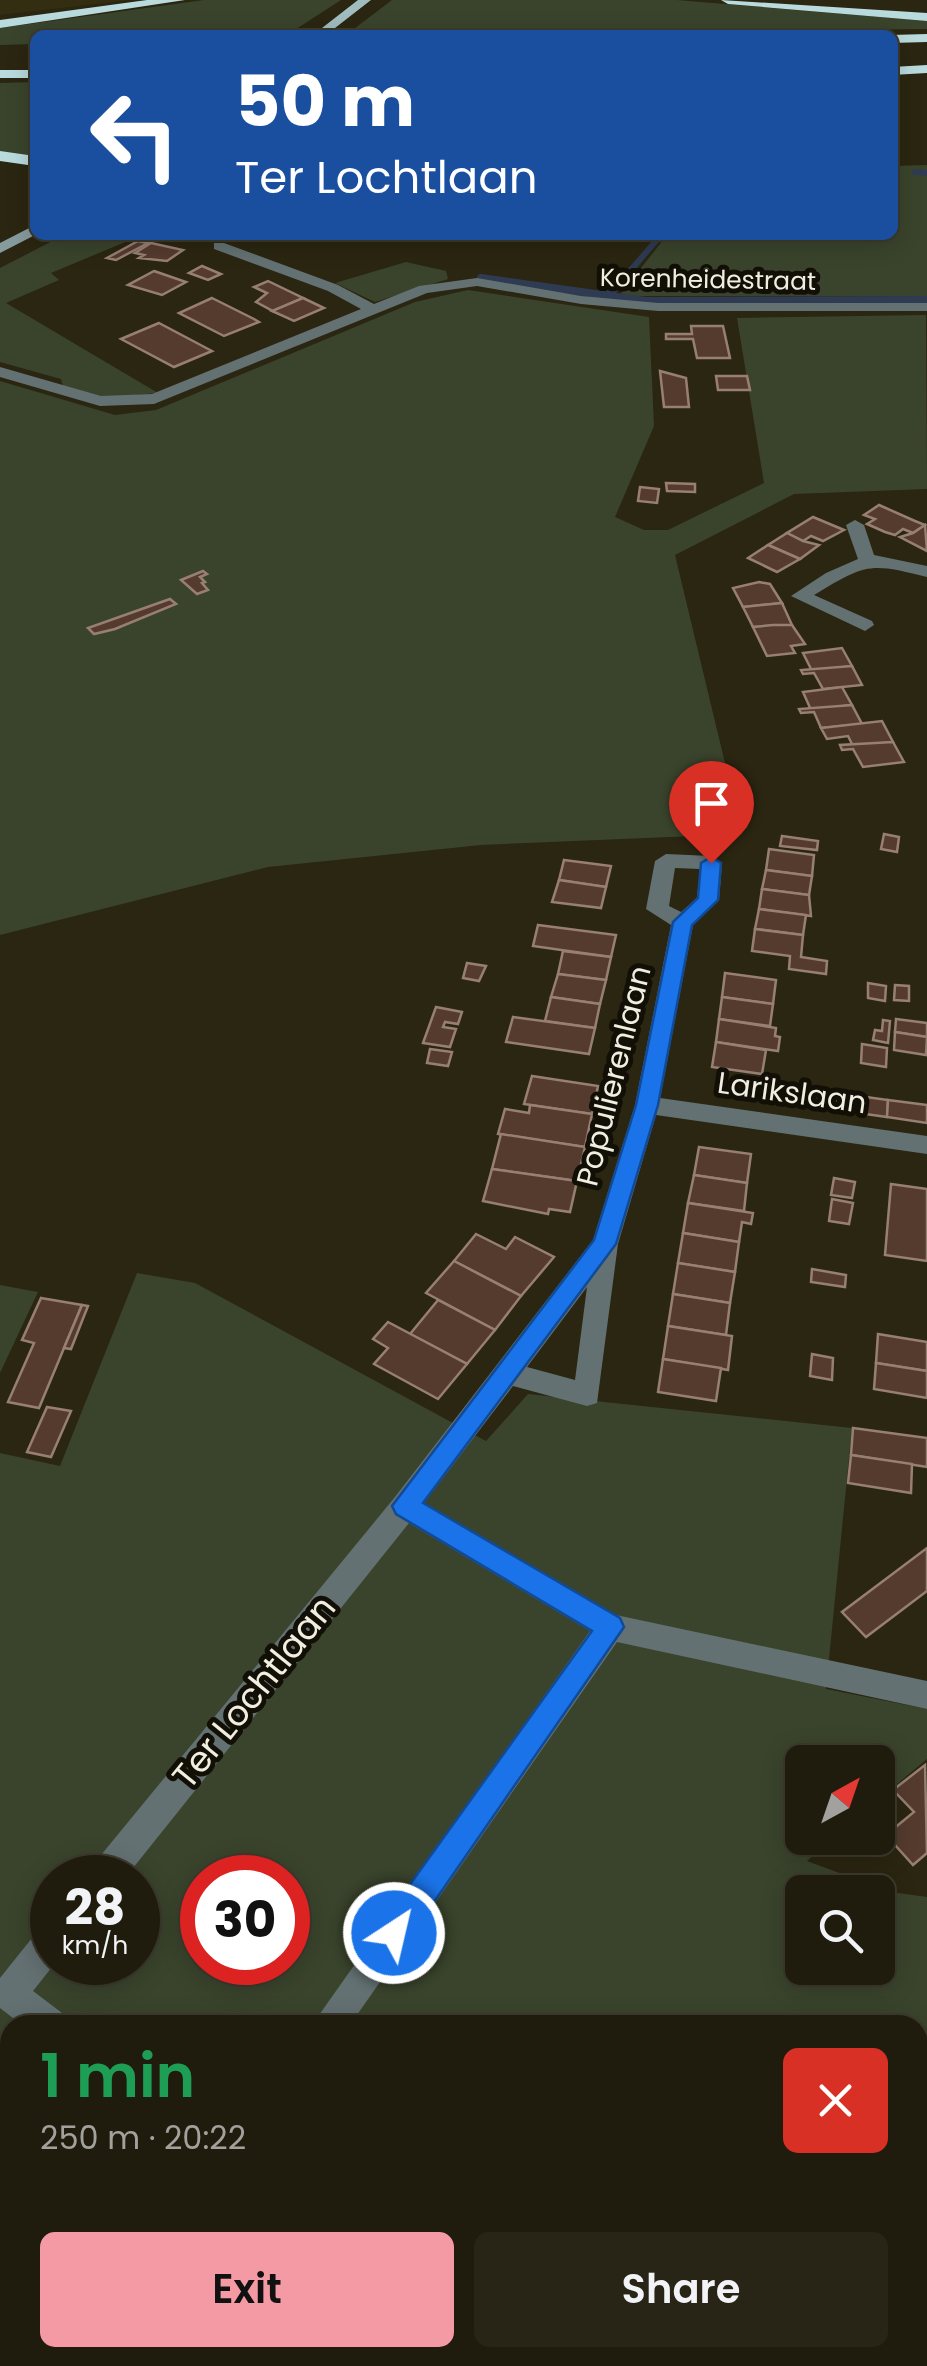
<!DOCTYPE html>
<html lang="en">
<head>
<meta charset="utf-8">
<style>
  :root { --surface:#201c0d; --page:#282516; --text:#f1f3f6; --muted:#a2a19d; --line:#3d3a2e; --accent:#f49aa5 }
  body { margin:0; font-family:Poppins,sans-serif; background:var(--page); color:var(--text); height:100vh; display:flex; flex-direction:column; font-size:38px; white-space:nowrap }
  * { box-sizing:border-box; margin:0 }
  p { font-size:32px; color:var(--muted) }
  .icon { flex:none; width:55px; height:55px; fill:none; stroke:currentColor; stroke-width:2; stroke-linecap:round; stroke-linejoin:round }
  .map { position:relative; flex:1; overflow:hidden }
  .details { position:absolute; left:0px; top:2015px; width:928px; height:352px; display:flex; flex-direction:column; background:var(--surface); border-radius:30px 30px 0 0; box-shadow:0 5px 25px #0003,0 0 0 2px var(--line) }
  .details>* { flex:none }
  .hud { position:absolute; left:30px; top:30px; width:868px; height:210px; border-radius:15px; box-shadow:0 5px 25px #0003,0 0 0 2px var(--line); background:#1a4fa0; color:#fff; overflow:hidden }
  .needle { width:65px; rotate:40deg }
  .tools { position:absolute; left:785px; top:1745px; display:grid; gap:20px }
  .tools a { display:grid; place-items:center; width:110px; height:110px; border-radius:15px; background:var(--surface); box-shadow:0 5px 25px #0003,0 0 0 2px var(--line); font-size:50px }
  .speed { position:absolute; left:30px; top:1855px; display:flex; gap:20px; font-size:50px; font-weight:700; text-align:center }
  .speed>* { display:grid; place-content:center; width:130px; height:130px; border-radius:50%; background:var(--surface); box-shadow:0 5px 25px #0003,0 0 0 2px var(--line); line-height:1 }
  .speed small { font-size:25px; font-weight:400 }
  .speed .limit { border:15px solid #d22; background:#fff; color:#111 }
  .pin { position:absolute; display:grid; place-items:center; width:85px; height:85px; color:#fff; margin:-102px -42px; border-radius:50% 50% 50% 0; rotate:-45deg; box-shadow:0 0 10px #0007 }
  .pin .icon { rotate:45deg }
  .me { position:absolute; width:110px; margin:-55px; rotate:35deg; stroke-linejoin:round; filter:drop-shadow(0 0 8px #0008) }
  .turn { display:flex; align-items:center; gap:35px; height:210px; padding:0 40px; font-size:45px }
  .turn .icon { width:130px; height:130px; stroke-width:2.5 }
  .turn b { display:block; font-size:70px; line-height:85px }
  .round { display:grid; place-items:center; flex:none; width:105px; height:105px; border-radius:15px; background:var(--page) }
  .overview { display:flex; align-items:center; justify-content:space-between; height:170px; padding:0 40px }
  h1 { font-size:60px; font-weight:600; line-height:75px; color:#1e9e55 }
  .action { display:flex; gap:20px; margin-top:auto; padding:20px 40px }
  .action a { flex:1; height:115px; border-radius:15px; background:var(--accent); color:#111; font-size:40px; font-weight:600; line-height:115px; text-align:center }
  .action a+a { background:var(--page); color:var(--text) }
  .map>svg:first-child { display:block }
</style>
</head>
<body>
<div class="map">
<svg width="927" height="2366" viewBox="0 0 927 2366">
  <rect width="100%" height="100%" fill="#2a2611"/>
  <polygon fill="#332e11" points="0,0 130,0 0,15"/>
  <g fill="#3a442c" fill-rule="evenodd">
    <polygon points="204,0 341,0 287,35 35,35 35,44 0,45 0,28"/>
    <polygon points="392,0 677,0 927,21 927,29 346,35"/>
    <polygon points="35,82 35,158 0,152 0,83"/>
    <polygon points="927,165 927,296 619,296 667,235 892,235 893,166"/>
    <polygon points="64,235 142,235 51,273 59,280 6,303 158,393 102,398 63,386 61,379 0,362 0,268"/>
    <polygon points="406,262 446,271 448,279 375,302 335,283"/>
    <polygon points="468,290 649,317 654,426 615,517 644,530 668,530 764,483 737,318 926,315 927,489 794,494 675,555 742,834 481,845 268,867 0,935 0,381 115,415 156,410 415,302"/>
    <path d="M137,1273L195,1283L486,1441L528,1394L852,1428L826,1689L927,1709V1759L878,1800V1762H802V1838H833L807,1861L891,1892L927,1897V2095L918,2094V2025H10V2358H420L418,2366H0V1453L60,1466ZM52,1878H138V1962H52ZM202,1878H288V1962H202ZM802,1892H878V1968H802Z"/>
    <polygon points="0,1285 38,1292 0,1373"/>
  </g>
  <g fill="none" stroke-linecap="round" stroke-linejoin="round">
    <g stroke="#2e3b52" stroke-width="6">
      <polyline points="915,172 927,173"/>
      <polyline points="625,277 661,235"/>
    </g>
    <g stroke="#2e3b52" stroke-width="8">
      <polyline points="481,278 646,301 927,300"/>
      <polyline points="606,298 627,274"/>
    </g>
  </g>
  <g fill="#553b2e" stroke="#987f73" stroke-width="2.5">
    <polygon points="138,241 148,243 116,260 107,258"/>
    <polygon points="151,243 183,250 167,261 139,258 144,255 135,253"/>
    <polygon points="202,266 221,274 208,280 189,273"/>
    <polygon points="154,271 186,282 162,295 128,285"/>
    <polygon points="268,281 303,298 273,311 256,302 267,293 254,287"/>
    <polygon points="212,298 254,319 259,322 224,336 179,313"/>
    <polygon points="303,298 324,308 294,321 272,311"/>
    <polygon points="159,323 212,351 174,367 121,339"/>
    <polygon points="691,326 723,326 730,358 697,358 693,339 666,339 666,334 692,334"/>
    <polygon points="660,371 686,378 689,407 664,407"/>
    <polygon points="716,376 747,376 750,390 718,390"/>
    <polygon points="666,483 695,484 695,492 667,491"/>
    <polygon points="640,487 659,489 657,503 638,501"/>
    <polygon points="879,505 915,521 925,525 913,533 903,529 895,535 885,532 867,524 875,519 864,515"/>
    <polygon points="813,517 844,530 823,541 811,536 803,541 787,533"/>
    <polygon points="925,525 927,551 900,537 913,533"/>
    <polygon points="787,533 803,541 819,545 800,559 768,545"/>
    <polygon points="768,545 800,559 777,572 748,558"/>
    <polygon points="203,571 207,574 200,577 205,582 202,583 208,590 197,594 181,580"/>
    <polygon points="759,582 770,584 782,603 743,607 733,588"/>
    <polygon points="170,599 176,604 115,629 94,634 88,628"/>
    <polygon points="782,603 792,625 753,627 743,607"/>
    <polygon points="773,625 792,625 805,644 791,646 795,653 767,656 753,627"/>
    <polygon points="842,648 852,666 812,671 803,653"/>
    <polygon points="852,666 862,685 823,689 814,673 803,674 801,670"/>
    <polygon points="842,687 852,705 811,710 803,692"/>
    <polygon points="852,705 862,724 821,728 814,712 801,713 799,709"/>
    <polygon points="882,721 893,742 853,746 848,736 827,739 821,728"/>
    <polygon points="893,742 904,762 863,767 853,749 842,750 840,745"/>
    <polygon points="884,834 899,837 897,852 881,849"/>
    <polygon points="782,836 818,841 817,850 780,846"/>
    <polygon points="769,849 814,855 812,876 766,870"/>
    <polygon points="564,860 611,866 606,887 559,880"/>
    <polygon points="766,870 812,876 809,895 762,889"/>
    <polygon points="559,880 606,887 601,908 552,902"/>
    <polygon points="762,889 809,895 811,916 759,909"/>
    <polygon points="759,909 806,915 803,935 755,929"/>
    <polygon points="538,925 616,935 611,957 533,946"/>
    <polygon points="755,929 803,935 801,957 827,961 826,974 789,969 790,956 752,951"/>
    <polygon points="563,951 611,957 606,980 558,974"/>
    <polygon points="467,963 486,966 479,981 463,978"/>
    <polygon points="725,973 776,980 773,1004 722,997"/>
    <polygon points="558,974 606,980 600,1004 551,997"/>
    <polygon points="868,983 886,986 885,1001 868,998"/>
    <polygon points="895,985 909,986 909,1001 894,1000"/>
    <polygon points="551,997 600,1004 595,1028 545,1021"/>
    <polygon points="722,997 773,1004 770,1026 719,1019"/>
    <polygon points="436,1007 462,1012 458,1024 445,1022 443,1027 456,1029 450,1047 423,1043"/>
    <polygon points="513,1017 595,1028 589,1054 506,1042"/>
    <polygon points="719,1019 776,1028 775,1036 780,1037 778,1051 716,1042"/>
    <polygon points="896,1019 927,1023 927,1037 895,1032"/>
    <polygon points="883,1020 890,1021 888,1043 873,1040 875,1030 882,1031"/>
    <polygon points="895,1032 927,1037 926,1055 894,1050"/>
    <polygon points="716,1042 766,1050 762,1074 712,1067"/>
    <polygon points="862,1044 887,1048 886,1067 861,1063"/>
    <polygon points="430,1049 452,1052 448,1066 427,1063"/>
    <polygon points="532,1076 598,1086 592,1114 524,1104"/>
    <polygon points="835,1091 863,1096 861,1110 833,1105"/>
    <polygon points="866,1097 888,1100 887,1117 865,1114"/>
    <polygon points="888,1100 927,1105 927,1123 887,1117"/>
    <polygon points="530,1105 592,1114 585,1147 498,1134 505,1109 529,1113"/>
    <polygon points="501,1134 585,1147 577,1181 492,1169"/>
    <polygon points="699,1147 751,1154 747,1183 694,1175"/>
    <polygon points="492,1169 577,1181 570,1212 549,1209 548,1214 483,1201"/>
    <polygon points="694,1175 747,1183 744,1211 688,1203"/>
    <polygon points="834,1178 855,1182 852,1198 831,1195"/>
    <polygon points="891,1184 927,1189 927,1261 885,1255"/>
    <polygon points="832,1199 853,1203 849,1224 829,1221"/>
    <polygon points="688,1203 753,1213 751,1224 742,1222 739,1242 683,1233"/>
    <polygon points="683,1233 739,1242 735,1272 678,1263"/>
    <polygon points="476,1234 506,1249 515,1237 554,1257 521,1296 454,1261"/>
    <polygon points="454,1261 521,1296 495,1330 426,1293"/>
    <polygon points="678,1263 735,1272 730,1303 673,1294"/>
    <polygon points="812,1269 846,1275 845,1287 811,1282"/>
    <polygon points="673,1294 730,1303 726,1335 668,1326"/>
    <polygon points="41,1298 82,1305 39,1408 8,1402 34,1343 22,1340"/>
    <polygon points="438,1300 495,1330 467,1364 410,1334"/>
    <polygon points="82,1305 88,1306 71,1349 64,1348"/>
    <polygon points="388,1322 467,1364 438,1399 374,1364 388,1348 373,1339"/>
    <polygon points="668,1326 732,1336 728,1370 663,1359"/>
    <polygon points="878,1334 927,1342 927,1371 876,1363"/>
    <polygon points="812,1354 833,1358 832,1380 810,1376"/>
    <polygon points="663,1359 721,1368 716,1401 658,1392"/>
    <polygon points="876,1363 927,1371 927,1398 874,1389"/>
    <polygon points="47,1407 71,1411 51,1457 27,1452"/>
    <polygon points="853,1428 927,1438 927,1467 851,1455"/>
    <polygon points="851,1455 912,1464 911,1493 848,1483"/>
    <polygon points="927,1548 927,1591 866,1637 842,1612"/>
    <polygon points="925,1765 927,1853 913,1865 886,1835 914,1812 893,1790"/>
    <polygon points="752,2358 778,2358 777,2366 751,2366"/>
  </g>
  <g fill="none" stroke-linecap="round" stroke-linejoin="round">
    <g fill="#647172" fill-rule="evenodd">
      <polygon points="214,243 224,243 338,285 374,304 419,286 477,278 581,296 658,303 927,303 927,311 658,311 581,304 477,286 427,293 154,404 100,406 0,377 0,367 101,396 152,394 361,309 328,291 214,249"/>
      <path d="M855,520L864,525L874,555L927,566V577C869,562 865,564 814,595L872,621L874,625L865,631L791,596L826,573L858,559L846,525Z"/>
      <path d="M666,854L711,856L722,863L719,900L693,925L660,1098L927,1136V1154L656,1115L618,1244L597,1403L587,1406L513,1386L424,1503L616,1615L927,1681V1709L617,1642L350,2025H312L590,1631L409,1523L125,1878H88L92,1866L395,1497L593,1240L635,1105L671,925L646,909L655,861ZM675,868L700,869L697,898L681,912L669,906ZM587,1287L575,1380L527,1367Z"/>
      <polygon points="52,1923 56,1962 33,1991 62,2013 67,2025 22,2025 0,2008 0,1978 40,1928"/>
      <polygon points="83,2358 123,2358 120,2366 80,2366"/>
    </g>
    <polygon fill="#869b9e" fill-rule="evenodd" points="35,225 35,235 0,253 0,243"/>
    <polygon fill="#a1bdc0" fill-rule="evenodd" points="358,0 371,0 326,35 313,35"/>
    <g fill="#badbde" fill-rule="evenodd">
      <polygon points="147,0 185,0 0,28 0,20"/>
      <polygon points="721,0 927,13 927,21 728,4"/>
      <polygon points="927,34 927,42 892,43 891,35"/>
      <polygon points="927,65 927,73 892,75 892,67"/>
      <rect x="0" y="70" width="35" height="8"/>
      <polygon points="0,151 35,156 35,166 0,161"/>
    </g>
  </g>
  <polygon fill="#1a73e8" stroke="#114b97" stroke-width="2.5" points="711,857 721,863 718,900 692,925 658,1105 616,1244 423,1503 620,1618 624,1627 405,1944 394,1949 383,1944 378,1933 383,1922 592,1631 396,1514 392,1506 594,1240 636,1105 673,922 698,898 701,863"/>
  <g text-anchor="middle" stroke-width="10" stroke-linejoin="round" paint-order="stroke">
    <g font-size="25" fill="#f0eee1" stroke="#110f06">
      <text transform="translate(708 279) rotate(1)" y="9">Korenheidestraat</text>
    </g>
    <g font-size="30" fill="#f0eee1" stroke="#110f06">
      <text transform="translate(614 1076) rotate(-76)" y="10">Populierenlaan</text>
      <text transform="translate(792 1093) rotate(8)" y="10">Larikslaan</text>
    </g>
    <g font-size="35" fill="#f0eee1" stroke="#110f06">
      <text transform="translate(254 1692) rotate(-51)" y="12">Ter Lochtlaan</text>
    </g>
  </g>
</svg>
<div class="tools">
<a><svg class="needle" viewBox="-14 -14 28 28"><path d="M0-13l5 13h-10z" fill="#e53935"/><path d="M0 13l5-13h-10z" fill="#a2a19d"/></svg></a>
<a><svg class="icon" aria-label="search" viewBox="0 0 24 24"><circle cx="10" cy="10" r="6"/><path d="M15 15l6 6"/></svg></a>
</div>
<div class="speed"><div>28<small>km/h</small></div><div class="limit">30</div></div>
<div class="pin" style="left:711px;top:863px;background:#d93025"><svg class="icon" aria-label="arrive" viewBox="0 0 24 24"><path d="M6 21V4h12l-3 4 3 4H6"/></svg></div>
<svg class="me" style="left:394px;top:1933px" viewBox="-20 -20 40 40"><circle r="17" fill="#1a73e8" stroke="#fff" stroke-width="3"/><path d="M0-11L8 9 0 5-8 9z" fill="#fff"/></svg>
<div class="hud">
<div class="turn"><svg class="icon" aria-label="left" viewBox="0 0 24 24"><path d="M17 20v-9H6M10 6l-5 5 5 5"/></svg><div><b>50 m</b>Ter Lochtlaan</div></div>
</div>
<section class="details">
<div class="overview"><div><h1>1 min</h1><p>250 m · 20:22</p></div><a class="round" style="background:#d93025;color:#fff"><svg class="icon" aria-label="close" viewBox="0 0 24 24"><path d="M6 6l12 12M18 6L6 18"/></svg></a></div>
<div class="action"><a>Exit</a><a>Share</a></div>
</section>
</div>
</body>
</html>
